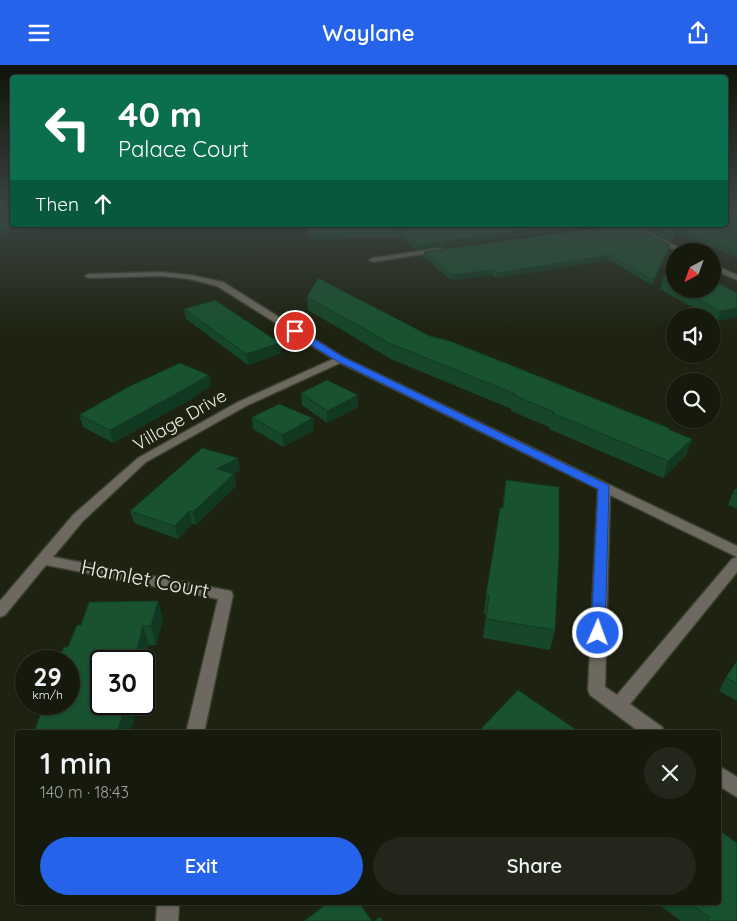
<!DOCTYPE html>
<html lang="en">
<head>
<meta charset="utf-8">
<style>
  :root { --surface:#161a0d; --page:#23271b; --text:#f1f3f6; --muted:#9ea19d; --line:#35382e; --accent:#2563eb }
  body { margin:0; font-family:Quicksand,sans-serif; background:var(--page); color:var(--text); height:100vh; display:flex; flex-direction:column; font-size:19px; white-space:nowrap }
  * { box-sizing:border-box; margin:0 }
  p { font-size:16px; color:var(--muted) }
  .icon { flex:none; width:28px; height:28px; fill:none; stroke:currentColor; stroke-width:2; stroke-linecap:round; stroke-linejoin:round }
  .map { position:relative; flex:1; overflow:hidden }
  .drawer { position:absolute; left:15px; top:665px; width:706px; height:175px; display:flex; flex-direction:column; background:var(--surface); border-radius:5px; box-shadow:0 1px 4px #0004,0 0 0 1px var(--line) }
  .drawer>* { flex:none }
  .banner { position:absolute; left:10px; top:10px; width:718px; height:152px; border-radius:5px; box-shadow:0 1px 4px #0004,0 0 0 1px var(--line); background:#0b6e4f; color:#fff; overflow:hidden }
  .needle { width:32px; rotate:221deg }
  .tools { position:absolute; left:666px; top:178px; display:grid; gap:10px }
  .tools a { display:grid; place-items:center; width:55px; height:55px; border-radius:50%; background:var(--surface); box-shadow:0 1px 4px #0004,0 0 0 1px var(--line); font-size:25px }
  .speed { position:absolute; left:15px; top:585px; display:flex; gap:10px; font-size:25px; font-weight:700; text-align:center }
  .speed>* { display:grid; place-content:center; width:65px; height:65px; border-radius:50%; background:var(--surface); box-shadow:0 1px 4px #0004,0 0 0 1px var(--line); line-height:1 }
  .speed small { font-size:12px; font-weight:400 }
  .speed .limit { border:2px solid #111; border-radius:8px; background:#fff; color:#111 }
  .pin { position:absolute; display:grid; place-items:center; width:42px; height:42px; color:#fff; margin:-21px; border:2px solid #fff; border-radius:50%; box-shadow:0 1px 5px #0007 }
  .me { position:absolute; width:55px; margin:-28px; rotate:2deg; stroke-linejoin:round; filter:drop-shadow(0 0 4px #0008) }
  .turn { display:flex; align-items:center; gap:18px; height:105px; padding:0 25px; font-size:22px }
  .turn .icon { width:65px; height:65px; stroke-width:2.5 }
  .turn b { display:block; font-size:35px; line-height:42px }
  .then { display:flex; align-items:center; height:48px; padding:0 25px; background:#0003; gap:10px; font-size:19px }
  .round { display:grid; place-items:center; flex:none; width:52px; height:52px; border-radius:26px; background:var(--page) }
  .summary { display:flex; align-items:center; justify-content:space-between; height:85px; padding:0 25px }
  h1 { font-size:30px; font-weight:600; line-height:38px }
  .cta { display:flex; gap:10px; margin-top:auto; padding:10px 25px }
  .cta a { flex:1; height:58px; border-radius:30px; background:var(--accent); color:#fff; font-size:20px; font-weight:600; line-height:58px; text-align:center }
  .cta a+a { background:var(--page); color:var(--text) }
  header { display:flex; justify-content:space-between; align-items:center; height:65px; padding:0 25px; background:var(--accent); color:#fff; font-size:22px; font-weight:600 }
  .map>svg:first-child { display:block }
</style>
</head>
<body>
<header><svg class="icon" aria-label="menu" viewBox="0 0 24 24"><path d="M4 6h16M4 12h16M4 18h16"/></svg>Waylane<svg class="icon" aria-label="share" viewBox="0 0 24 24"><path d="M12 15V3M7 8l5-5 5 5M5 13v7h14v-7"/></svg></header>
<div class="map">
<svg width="737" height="856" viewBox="0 0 737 856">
  <rect width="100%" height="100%" fill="#1e2311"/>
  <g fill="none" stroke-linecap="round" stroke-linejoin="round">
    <g stroke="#3b402e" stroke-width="3">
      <g id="minor">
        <polygon points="625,160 633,160 686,186 677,186"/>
        <polygon points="440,183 442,184 442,186 373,197 369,195 373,193"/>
        <polygon points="712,199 737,210 737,215 712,204"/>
        <polygon points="161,207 190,210 223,217 343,292 737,481 737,492 610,430 605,622 617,630 732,494 737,492 737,507 630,639 662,662 665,668 641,668 590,630 588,625 598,424 340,298 246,341 146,397 83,456 53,492 231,526 233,530 204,668 186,668 218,534 46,500 5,550 0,552 0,536 73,450 138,393 238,337 333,294 217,221 190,214 161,211 89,213 85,211 89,209"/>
        <polygon points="719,701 737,712 737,732 719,721"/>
        <polygon points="157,838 179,838 178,856 156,856"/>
      </g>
    </g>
    <use href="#minor" fill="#6d6960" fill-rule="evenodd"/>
  </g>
  <g fill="#154728">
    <polygon points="737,146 737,193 677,167 672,177 637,160 725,160"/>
    <polygon points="596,160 417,185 402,172 308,174 307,164"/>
    <polygon points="670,180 669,184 652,220 609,195 496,213 492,210 451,215 424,192 424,187"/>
    <polygon points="675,196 675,224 712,224 737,228 717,256 712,254 712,251 708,251 660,224 663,214"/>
    <polygon points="307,232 430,271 669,363 669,365 692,374 686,390 663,413 549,364 549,362 511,346 511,344 391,294 308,245"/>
    <polygon points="184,244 281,288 248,300 186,254"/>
    <polygon points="209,310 211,321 198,329 198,330 113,378 83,362 79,350"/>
    <polygon points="301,328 358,342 327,358 302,340"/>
    <polygon points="252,352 314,365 283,382 253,364"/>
    <polygon points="240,405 234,409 236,421 196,460 192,459 178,474 134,458 130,446"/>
    <polygon points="506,415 555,565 550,585 483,573 486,549 484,549 486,530 502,443"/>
    <polygon points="737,423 737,444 728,440 733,427"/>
    <polygon points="158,536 163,555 156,580 149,580 144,599 144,596 101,596 101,639 134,639 132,645 135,652 130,668 34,668 44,639 69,639 69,596 58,596 64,582 68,582 77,560 81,560 89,537"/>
    <polygon points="737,596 737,636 719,626 726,612"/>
    <polygon points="649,838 657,838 654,842"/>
    <polygon points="657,838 719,838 737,856 681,856"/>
  </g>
  <g fill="#113921">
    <polygon points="8,146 11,146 12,149 0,152 0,148"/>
    <polygon points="33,160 70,160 0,169 0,164"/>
    <polygon points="565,160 596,160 417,185 417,180"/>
    <polygon points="670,180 669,184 652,220 653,215"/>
    <polygon points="610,190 609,195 496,213 497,208"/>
    <polygon points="493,205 492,210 451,215 451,210"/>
    <polygon points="737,243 737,252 717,256 720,246"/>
    <polygon points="280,278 281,288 248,300 246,289"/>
    <polygon points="209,310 211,321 198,329 198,330 113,378 110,365"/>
    <polygon points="358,330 358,342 327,358 327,346"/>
    <polygon points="313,353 314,365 283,382 282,370"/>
    <polygon points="692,374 686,390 663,413 668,396"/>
    <polygon points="238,393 240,405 219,417 217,404"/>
    <polygon points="234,409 236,421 196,460 193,447"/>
    <polygon points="189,446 192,459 178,474 175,461"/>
    <polygon points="158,536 163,555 156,580 151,561"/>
    <polygon points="143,561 149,580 144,599 144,596 134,596"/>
    <polygon points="126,639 134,639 132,645 135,652 130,668 117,668"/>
  </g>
  <g fill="#18522f" stroke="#113921">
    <polygon points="0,146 8,146 0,148"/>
    <polygon points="725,146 737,146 737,188 678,163 674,173 647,160 725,160"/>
    <polygon points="12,148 12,160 33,160 0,164 0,154 12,152"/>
    <polygon points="319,160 565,160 417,180 402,167 308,170 307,164"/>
    <polygon points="616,160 630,160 670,180 653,215 610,190 497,208 493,205 451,210 424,187"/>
    <polygon points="673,195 675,196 675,221 663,214"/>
    <polygon points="318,213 430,271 450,276 669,363 668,364 692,374 668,396 552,348 554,347 513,330 515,329 391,279 307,232"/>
    <polygon points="712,215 737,228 737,243 720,246 680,224 712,224"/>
    <polygon points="215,235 280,278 246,289 184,244"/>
    <polygon points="180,298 209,310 195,318 196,318 110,365 79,350 128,322"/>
    <polygon points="327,315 358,330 327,346 301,328"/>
    <polygon points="279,339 313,353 282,370 252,352"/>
    <polygon points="202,383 238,393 217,404 234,409 193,447 189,446 175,461 130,446"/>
    <polygon points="506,415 559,422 559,488 555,565 486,554 489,530 486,530 500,443 503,443"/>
    <polygon points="737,423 737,429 733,427"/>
    <polygon points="158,536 151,561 143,561 134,596 101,596 101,639 126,639 117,668 34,668 44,639 69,639 69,596 58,596 64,582 68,582 77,560 81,560 89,537"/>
    <polygon points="737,596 737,619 726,612"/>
    <polygon points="518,625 581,668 477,668"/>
    <polygon points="18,721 18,729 14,729"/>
    <polygon points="719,765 737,778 737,856 707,856 709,852 690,838 719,838"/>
    <polygon points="328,838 359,838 372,856 304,856"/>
    <polygon points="380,852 383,856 374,856"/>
  </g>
  <linearGradient id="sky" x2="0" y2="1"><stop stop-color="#101309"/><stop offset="0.55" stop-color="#3b4543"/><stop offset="1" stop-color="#3b4543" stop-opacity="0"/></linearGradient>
  <rect width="737" height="265" fill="url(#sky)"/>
  <polygon fill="#2563eb" stroke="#184099" points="292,264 298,264 343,292 608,420 609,422 605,568 603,572 598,574 593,572 591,568 598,424 337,296 292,268"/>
  <g text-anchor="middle" stroke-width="5" stroke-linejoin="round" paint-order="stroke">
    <g font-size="18" fill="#ebefe3" stroke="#1e2311">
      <text transform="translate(180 355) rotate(-30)" y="6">Village Drive</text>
    </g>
    <g font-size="21" fill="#ebefe3" stroke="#1e2311">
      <text transform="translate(145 514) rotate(11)" y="7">Hamlet Court</text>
    </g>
  </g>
</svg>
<div class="tools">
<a><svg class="needle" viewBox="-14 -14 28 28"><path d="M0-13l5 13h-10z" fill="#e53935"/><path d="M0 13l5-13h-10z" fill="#9ea19d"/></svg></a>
<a><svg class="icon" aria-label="sound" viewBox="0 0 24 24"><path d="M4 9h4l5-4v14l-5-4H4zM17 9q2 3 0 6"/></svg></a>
<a><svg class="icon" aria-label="search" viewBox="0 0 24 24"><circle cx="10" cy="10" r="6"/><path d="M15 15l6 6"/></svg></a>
</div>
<div class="speed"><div>29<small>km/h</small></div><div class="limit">30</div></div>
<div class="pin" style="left:295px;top:266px;background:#d93025"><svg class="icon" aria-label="arrive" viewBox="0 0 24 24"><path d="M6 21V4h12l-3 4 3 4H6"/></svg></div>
<svg class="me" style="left:598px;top:568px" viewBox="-20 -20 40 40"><circle r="17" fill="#2563eb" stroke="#fff" stroke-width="3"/><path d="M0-11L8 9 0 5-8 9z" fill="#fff"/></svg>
<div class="banner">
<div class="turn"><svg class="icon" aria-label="left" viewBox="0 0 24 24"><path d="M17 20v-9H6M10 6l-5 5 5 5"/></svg><div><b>40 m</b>Palace Court</div></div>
<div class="then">Then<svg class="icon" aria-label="ahead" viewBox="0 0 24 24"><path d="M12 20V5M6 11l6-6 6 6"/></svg></div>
</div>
<section class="drawer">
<div class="summary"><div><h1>1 min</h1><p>140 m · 18:43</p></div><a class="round"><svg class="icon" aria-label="close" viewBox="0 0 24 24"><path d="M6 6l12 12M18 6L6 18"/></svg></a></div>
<div class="cta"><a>Exit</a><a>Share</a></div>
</section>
</div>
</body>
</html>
